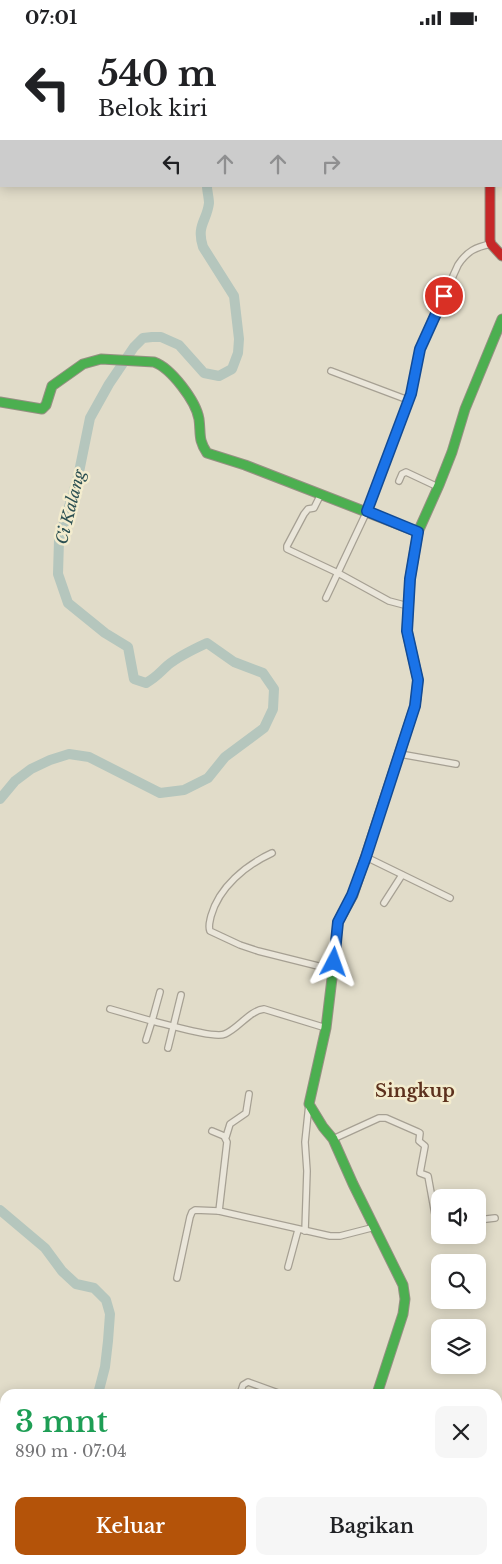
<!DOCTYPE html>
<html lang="id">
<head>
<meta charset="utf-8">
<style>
  :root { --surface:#fff; --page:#f6f6f6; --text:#202124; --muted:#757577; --accent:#b45309 }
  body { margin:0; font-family:"Libre Baskerville",serif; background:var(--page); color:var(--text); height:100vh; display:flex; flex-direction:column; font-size:19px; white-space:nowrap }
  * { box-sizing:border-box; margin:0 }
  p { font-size:16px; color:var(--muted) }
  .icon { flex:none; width:28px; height:28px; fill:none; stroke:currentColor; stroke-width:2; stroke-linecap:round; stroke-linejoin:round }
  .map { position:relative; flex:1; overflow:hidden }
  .side { position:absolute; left:0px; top:1354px; width:502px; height:176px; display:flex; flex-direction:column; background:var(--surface); border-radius:15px 15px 0 0; box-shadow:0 2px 12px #0003 }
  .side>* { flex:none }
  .hud { position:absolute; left:0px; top:0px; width:502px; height:152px; box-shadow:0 2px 12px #0003; background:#fff; color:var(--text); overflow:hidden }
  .buttons { position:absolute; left:431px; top:1154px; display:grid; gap:10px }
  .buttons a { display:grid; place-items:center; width:55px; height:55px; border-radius:10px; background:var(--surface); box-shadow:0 2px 12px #0003; font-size:25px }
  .pin { position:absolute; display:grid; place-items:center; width:42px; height:42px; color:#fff; margin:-21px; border:2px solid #fff; border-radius:50%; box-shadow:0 1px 5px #0007 }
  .me { position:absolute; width:55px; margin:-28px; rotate:4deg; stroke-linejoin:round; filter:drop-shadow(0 0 4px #0008) }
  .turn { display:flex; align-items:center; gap:18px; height:105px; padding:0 15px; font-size:22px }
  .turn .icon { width:65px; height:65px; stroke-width:2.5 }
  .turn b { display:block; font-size:35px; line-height:42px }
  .lanes { display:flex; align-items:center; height:48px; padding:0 15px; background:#0003; justify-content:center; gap:25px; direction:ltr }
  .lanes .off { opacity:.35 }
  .round { display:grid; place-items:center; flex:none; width:52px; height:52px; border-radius:10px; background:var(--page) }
  .headline { display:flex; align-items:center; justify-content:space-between; height:85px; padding:0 15px }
  h1 { font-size:30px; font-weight:600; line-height:38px; color:#1e9e55 }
  .action { display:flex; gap:10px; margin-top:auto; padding:10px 15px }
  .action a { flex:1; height:58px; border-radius:10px; background:var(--accent); color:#fff; font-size:20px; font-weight:600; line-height:58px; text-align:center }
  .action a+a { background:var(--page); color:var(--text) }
  .status { display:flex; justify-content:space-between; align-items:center; height:35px; padding:0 25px; background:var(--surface); direction:ltr }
  .status svg { height:14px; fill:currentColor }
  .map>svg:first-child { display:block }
</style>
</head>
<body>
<div class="status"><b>07:01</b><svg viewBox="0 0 49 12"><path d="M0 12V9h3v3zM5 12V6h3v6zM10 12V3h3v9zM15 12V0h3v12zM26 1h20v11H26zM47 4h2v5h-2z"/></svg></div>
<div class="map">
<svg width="502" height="1529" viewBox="0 0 502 1529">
  <rect width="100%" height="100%" fill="#e1dcc9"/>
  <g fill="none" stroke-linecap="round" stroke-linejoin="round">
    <g stroke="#b5c6bd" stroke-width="10">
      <polyline points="74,0 75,1"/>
      <path d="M0,764L15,746L31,734L50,725L69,719L89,722L160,758L184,755L208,743L225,722L264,693L273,674L274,654L263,638L234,627L207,608C194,614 179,621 168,630C160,637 157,642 146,648L134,644L128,612L105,598L68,568L58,539L59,505L78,442L90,383L109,349L134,312L143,303L152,302H161L179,310L204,338L219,341L232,334L238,318L239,304L234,261L203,212C196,190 207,186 209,168C209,163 207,156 207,151"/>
      <polyline points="0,1175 45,1213 62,1236 76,1249 94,1253 106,1265 110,1279 108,1306 105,1332 98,1359"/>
      <polyline points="57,1529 60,1525"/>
    </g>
    <g stroke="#a6a093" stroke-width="8">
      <g id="street">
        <polyline points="0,42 1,42"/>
        <polyline points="501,88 502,87"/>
        <polyline points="331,336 408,365"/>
        <polyline points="399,446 402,439 406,437 438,452"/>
        <polyline points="321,459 314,473 308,474 304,479 287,511 287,514 338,538 389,566 408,571"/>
        <path d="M326,563L367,476L411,359L420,314L458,230C467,216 476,212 491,209"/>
        <polyline points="400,719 456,729"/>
        <path d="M272,818C246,830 219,852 211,881C210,886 208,891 210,896L240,910L258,916L334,935"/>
        <polyline points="366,822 450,863"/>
        <polyline points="384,868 402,840"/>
        <path d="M160,957L152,986C167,989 214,1004 225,999C239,993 249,976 264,974L326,993"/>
        <polyline points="110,974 152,986 146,1005"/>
        <polyline points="168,1013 181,960"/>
        <polyline points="212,1096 224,1101 227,1107 219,1176"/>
        <polyline points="226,1102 230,1089 246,1078 249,1059"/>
        <polyline points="333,1104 379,1083 386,1083 418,1097 420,1098 419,1106 425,1111 420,1138 428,1141 436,1185 440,1189"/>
        <polyline points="478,1185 495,1183"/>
        <polyline points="305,1196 307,1136 305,1107 309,1069"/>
        <polyline points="288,1232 298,1195"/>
        <polyline points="177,1243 190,1182 192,1177 195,1175 219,1176 330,1201 340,1201 375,1192"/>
        <polyline points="240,1359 243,1350 248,1347 281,1359"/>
        <polyline points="333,1529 335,1525"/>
      </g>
    </g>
    <g stroke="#959082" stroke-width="11">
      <g id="fast">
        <polyline points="446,0 448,1"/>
        <path d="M0,367L42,374L46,370L52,351L83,329L101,324L154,327C171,333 196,366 199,384C201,399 198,405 207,418L245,430L418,497"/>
        <polyline points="416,664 418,645 407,596 410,544 418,497 439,450 452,417 465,374 502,284"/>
        <polyline points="333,935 326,993 309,1069 323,1092 333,1104 353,1149 403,1250 405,1264 403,1279 377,1359"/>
      </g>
    </g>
    <g stroke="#959082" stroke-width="11">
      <polyline id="slow" points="333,935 338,887 353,860 415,671 416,664"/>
    </g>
    <g stroke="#959082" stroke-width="11">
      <polyline id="jam" points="490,151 490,205 491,209 502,221"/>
    </g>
    <use href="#street" stroke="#eae6da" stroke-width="5.5"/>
    <use href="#fast" stroke="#4caf50" stroke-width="9"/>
    <use href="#slow" stroke="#ffc107" stroke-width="9"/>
    <use href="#jam" stroke="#c62828" stroke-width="9"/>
  </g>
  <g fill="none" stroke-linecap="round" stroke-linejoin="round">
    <g stroke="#114b97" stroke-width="12">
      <polyline id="route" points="334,927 338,887 352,860 366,822 415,671 418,645 407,596 410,544 418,497 367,476 411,359 420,314 444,261"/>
    </g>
    <use href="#route" stroke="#1a73e8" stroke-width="9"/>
  </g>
  <g text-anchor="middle" stroke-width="5" stroke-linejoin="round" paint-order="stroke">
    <g font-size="16" font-style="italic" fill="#2c5052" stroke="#f3ecce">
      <text transform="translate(70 472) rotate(-76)" y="6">Ci Kalang</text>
    </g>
    <g font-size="18" font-weight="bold" fill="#5d311d" stroke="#f3ecce">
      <text x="415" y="1062">Singkup</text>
    </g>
  </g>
</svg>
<div class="buttons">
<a><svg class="icon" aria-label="sound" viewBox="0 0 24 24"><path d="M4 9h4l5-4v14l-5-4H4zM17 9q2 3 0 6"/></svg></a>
<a><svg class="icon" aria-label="search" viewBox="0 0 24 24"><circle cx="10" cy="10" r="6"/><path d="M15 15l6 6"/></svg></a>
<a><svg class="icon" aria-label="layers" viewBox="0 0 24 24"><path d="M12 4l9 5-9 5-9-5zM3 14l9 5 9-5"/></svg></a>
</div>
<div class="pin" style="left:444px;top:261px;background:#d93025"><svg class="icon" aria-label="arrive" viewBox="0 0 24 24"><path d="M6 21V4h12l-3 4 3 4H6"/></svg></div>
<svg class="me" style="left:334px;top:927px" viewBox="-20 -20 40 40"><path d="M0-17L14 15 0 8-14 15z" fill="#1a73e8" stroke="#fff" stroke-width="4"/></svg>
<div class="hud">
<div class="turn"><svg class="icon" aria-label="left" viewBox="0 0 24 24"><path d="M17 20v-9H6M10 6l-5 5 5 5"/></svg><div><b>540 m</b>Belok kiri</div></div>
<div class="lanes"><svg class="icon" aria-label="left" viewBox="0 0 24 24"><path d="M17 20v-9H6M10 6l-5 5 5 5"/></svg><svg class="icon off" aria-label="ahead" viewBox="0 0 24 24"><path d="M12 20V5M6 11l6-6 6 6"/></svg><svg class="icon off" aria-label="ahead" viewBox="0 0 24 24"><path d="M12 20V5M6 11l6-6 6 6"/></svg><svg class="icon off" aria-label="right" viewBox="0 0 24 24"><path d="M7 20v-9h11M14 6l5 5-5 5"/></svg></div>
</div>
<section class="side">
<div class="headline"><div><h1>3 mnt</h1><p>890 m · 07:04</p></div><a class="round"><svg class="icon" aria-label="close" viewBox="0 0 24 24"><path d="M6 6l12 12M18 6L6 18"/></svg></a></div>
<div class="action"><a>Keluar</a><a>Bagikan</a></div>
</section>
</div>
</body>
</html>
